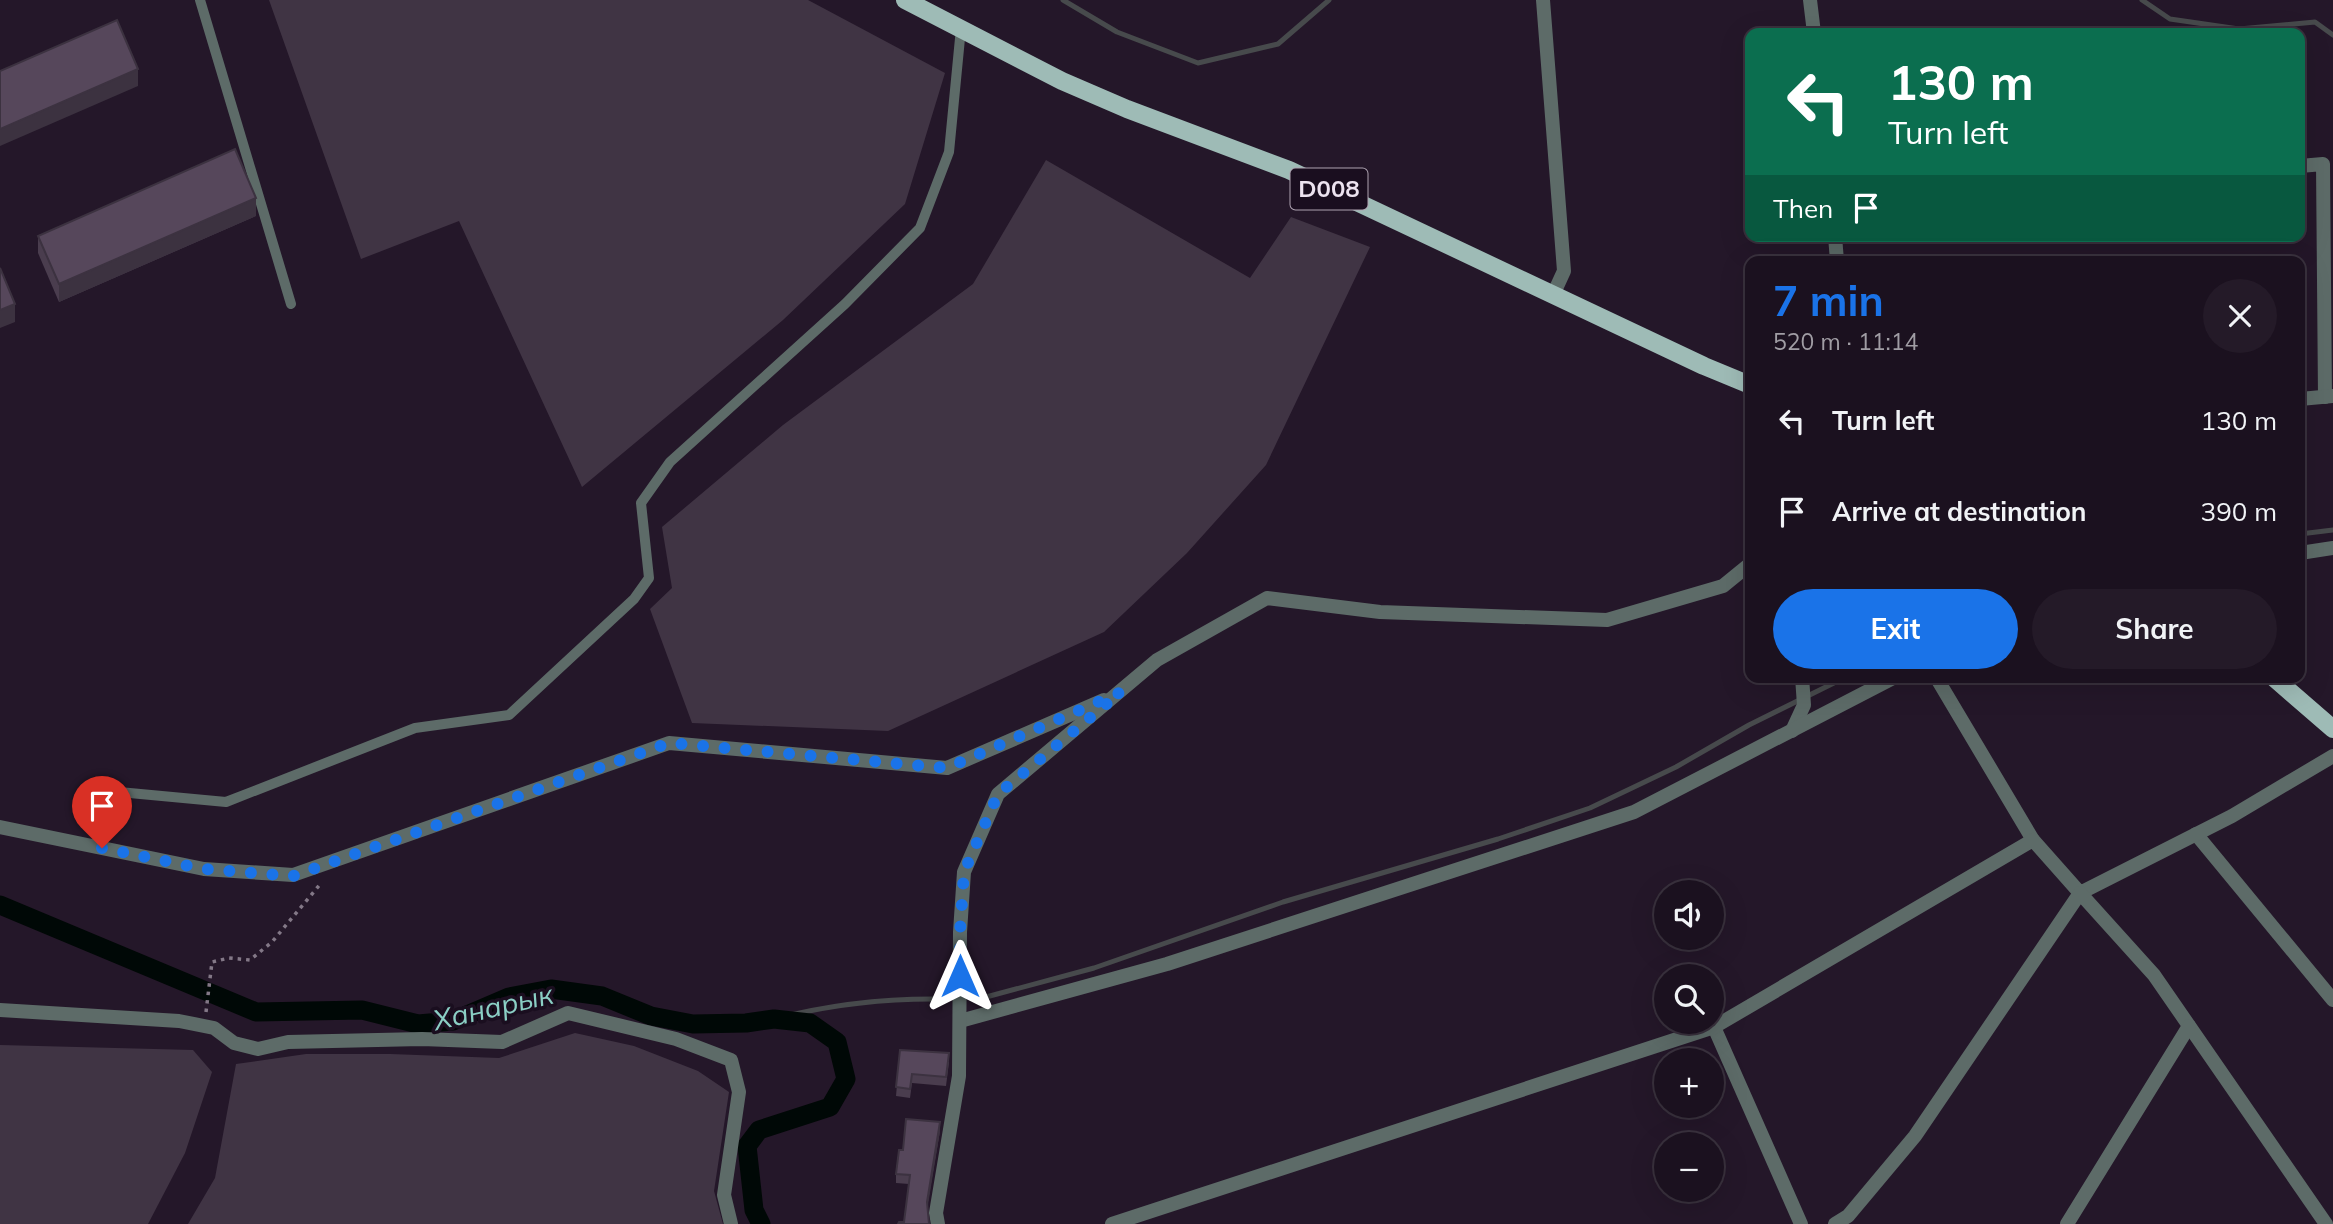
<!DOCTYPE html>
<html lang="en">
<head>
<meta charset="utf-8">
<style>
  :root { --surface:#1b111f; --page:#241a28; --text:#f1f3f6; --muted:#a09da4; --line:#39313d; --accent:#1a73e8 }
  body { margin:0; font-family:Mulish,sans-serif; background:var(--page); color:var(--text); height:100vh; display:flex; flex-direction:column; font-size:26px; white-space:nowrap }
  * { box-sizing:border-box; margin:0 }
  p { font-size:23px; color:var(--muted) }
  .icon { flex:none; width:38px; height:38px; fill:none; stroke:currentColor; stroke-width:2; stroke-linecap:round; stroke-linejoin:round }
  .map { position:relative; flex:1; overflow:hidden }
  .side { position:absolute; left:1745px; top:256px; width:560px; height:427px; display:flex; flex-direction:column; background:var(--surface); border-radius:14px; box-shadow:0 7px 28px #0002,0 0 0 2px var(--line) }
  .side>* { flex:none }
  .top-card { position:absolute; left:1745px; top:28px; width:560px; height:214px; border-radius:14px; box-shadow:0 7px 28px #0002,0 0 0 2px var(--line); background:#0b6e4f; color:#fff; overflow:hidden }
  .controls { position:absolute; left:1654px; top:880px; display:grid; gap:14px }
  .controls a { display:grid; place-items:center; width:70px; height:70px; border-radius:50%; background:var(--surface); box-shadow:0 7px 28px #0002,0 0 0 2px var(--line); font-size:35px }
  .pin { position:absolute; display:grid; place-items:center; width:60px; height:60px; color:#fff; margin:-72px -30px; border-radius:50% 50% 50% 0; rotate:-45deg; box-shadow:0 0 7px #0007 }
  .pin .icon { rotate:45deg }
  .me { position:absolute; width:77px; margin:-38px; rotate:0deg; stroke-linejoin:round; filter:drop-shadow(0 0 5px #0008) }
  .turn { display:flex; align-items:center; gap:24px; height:147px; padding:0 28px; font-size:32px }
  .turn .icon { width:91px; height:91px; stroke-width:2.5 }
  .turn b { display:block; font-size:49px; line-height:60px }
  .then { display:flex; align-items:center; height:66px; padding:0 28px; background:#0003; gap:14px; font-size:26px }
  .round { display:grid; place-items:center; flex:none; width:74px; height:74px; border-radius:37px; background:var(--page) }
  .headline { display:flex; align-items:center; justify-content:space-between; height:119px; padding:0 28px }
  h1 { font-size:42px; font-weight:700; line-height:52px; color:var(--accent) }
  .action { display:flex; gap:14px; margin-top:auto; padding:14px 28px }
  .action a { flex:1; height:80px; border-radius:42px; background:var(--accent); color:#fff; font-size:28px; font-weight:700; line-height:80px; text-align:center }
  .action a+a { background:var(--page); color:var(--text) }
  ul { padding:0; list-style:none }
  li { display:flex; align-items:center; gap:21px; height:91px; padding:0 28px }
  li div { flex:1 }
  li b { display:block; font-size:26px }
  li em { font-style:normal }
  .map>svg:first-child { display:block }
</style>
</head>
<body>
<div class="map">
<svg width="2333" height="1224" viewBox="0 0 2333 1224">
  <rect width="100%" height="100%" fill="#241729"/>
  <g fill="#403444">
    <polygon points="269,0 808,0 945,73 905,204 783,320 582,487 459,221 361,259"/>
    <polygon points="1046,160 1250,278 1291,217 1370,247 1266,465 1187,553 1104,632 888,731 692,723 650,609 672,588 662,527 783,425 973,284"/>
    <polygon points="575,1033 634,1046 698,1071 729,1092 714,1191 723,1224 188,1224 215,1178 236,1064 306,1054 390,1054 499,1058"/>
    <polygon points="0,1045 193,1050 212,1072 185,1153 148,1224 0,1224"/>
  </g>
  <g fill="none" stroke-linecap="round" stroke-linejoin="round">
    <g stroke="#474a4c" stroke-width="5">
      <polyline points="1063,0 1117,32 1198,63 1278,44 1329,0"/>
      <polyline points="2142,0 2170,19 2239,29 2315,22 2333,35"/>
      <polyline points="2300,534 2333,530"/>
      <polyline points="975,1000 1094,968 1283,902 1498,839 1590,808 1676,767 1749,725 1846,677"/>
      <path d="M774,1019C831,1004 885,998 944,999"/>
    </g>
    <polyline stroke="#000806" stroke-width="19" points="0,905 256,1012 362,1010 418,1024 453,1021 509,997 551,989 602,996 651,1016 693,1024 746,1023 774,1019 810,1023 837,1042 846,1079 830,1107 759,1130 747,1146 754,1210 761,1224"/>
    <polyline stroke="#837887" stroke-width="3.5" stroke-dasharray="3.5 5" stroke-linecap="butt" points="206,1012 212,962 229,958 250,960 272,942 322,882"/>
    <g stroke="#5d6b68" stroke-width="10">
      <polyline points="200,0 291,304"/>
      <polyline points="87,789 226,802 415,728 509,715 634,599 649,578 641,503 670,462 845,304 920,228 949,152 961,28"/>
    </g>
    <g stroke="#5d6b68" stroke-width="14">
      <polyline points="1543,0 1564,271 1553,295"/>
      <polyline points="1810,0 1814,33"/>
      <polyline points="2300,166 2323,164 2325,397"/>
      <polyline points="1835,236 1837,261"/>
      <polyline points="2300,399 2333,396"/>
      <polyline points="2300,553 2333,548"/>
      <polyline points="1936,677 2033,840"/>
      <polyline points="1792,731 1804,705 1802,677"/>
      <polyline points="0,827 204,869 293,875 669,743 947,768 1104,700"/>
      <polyline points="2196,834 2333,1000"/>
      <polyline points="0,1010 179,1021 214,1028 234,1043 258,1049 288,1042 422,1039 502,1042 568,1013 676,1039 731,1060 739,1092 724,1195 731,1224"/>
      <polyline points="960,1021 1167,964 1634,812 1895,677"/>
      <polyline points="1714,1027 1801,1224"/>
      <polyline points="938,1224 936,1213 959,1076 960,932 964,872 998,794 1157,660 1267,598 1380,612 1607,620 1723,586 1750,564"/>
      <polyline points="1112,1224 1714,1027 2033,840 2080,893 2232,816 2333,756"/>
      <polyline points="1835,1224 1848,1216 1915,1136 2080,893 2154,975 2326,1224"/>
      <polyline points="2067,1224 2189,1026"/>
    </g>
    <g stroke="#9ebbb6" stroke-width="18">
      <polyline points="905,0 1062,81 1127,109 1289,170 1704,366 1750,385"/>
      <polyline points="2273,677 2333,729"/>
    </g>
  </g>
  <g fill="#4a3d4e">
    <polygon points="256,216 59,302 38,253 38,236"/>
    <polygon points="900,1050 949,1062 946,1086 912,1083 910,1098 896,1096"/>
    <polygon points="940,1131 927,1207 904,1222 909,1184 896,1183 896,1174 903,1150"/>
  </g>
  <g fill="#3c3240">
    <polygon points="138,69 138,86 0,146 0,129"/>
    <polygon points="256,198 256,216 59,302 59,284"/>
    <polygon points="15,304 15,322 0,328 0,310"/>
    <polygon points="940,1122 940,1131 927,1211 927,1202"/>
  </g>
  <g fill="#56475b" stroke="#3c3240" stroke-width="2">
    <polygon points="117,20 138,69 0,129 0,71"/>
    <polygon points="235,149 256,198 59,284 38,236"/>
    <polygon points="0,268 15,304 0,310"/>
    <polygon points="900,1050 949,1053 946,1077 912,1074 910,1089 896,1087"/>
    <polygon points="906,1119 940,1122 927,1202 929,1224 898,1224 899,1222 904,1222 910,1175 896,1174 899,1150 903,1150"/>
  </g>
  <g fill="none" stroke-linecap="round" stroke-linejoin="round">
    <polyline stroke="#1a73e8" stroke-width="12" stroke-dasharray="0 21.6" points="102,848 204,869 293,876 669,743 947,768 1121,692 998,794 964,872 960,932 960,976"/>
  </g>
  <g text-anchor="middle" stroke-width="7" stroke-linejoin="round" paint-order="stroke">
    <rect fill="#1a0e1f" stroke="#aea3b1" stroke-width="2" x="1290.5" y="168.5" width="77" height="41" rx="5"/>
    <g font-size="24" font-weight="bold" fill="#ede3f0">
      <text x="1329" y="197">D008</text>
    </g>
    <g font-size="28" font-style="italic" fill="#8bcfc5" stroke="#1a0e1f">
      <text transform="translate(493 1007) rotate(-13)" y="10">Ханарык</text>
    </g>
  </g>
</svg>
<div class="controls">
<a><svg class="icon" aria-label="sound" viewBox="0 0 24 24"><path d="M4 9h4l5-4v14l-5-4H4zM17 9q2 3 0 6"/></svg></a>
<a><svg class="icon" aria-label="search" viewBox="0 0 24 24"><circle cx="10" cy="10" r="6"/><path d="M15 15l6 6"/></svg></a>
<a>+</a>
<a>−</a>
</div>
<div class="pin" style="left:102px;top:848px;background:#d93025"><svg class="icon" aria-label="arrive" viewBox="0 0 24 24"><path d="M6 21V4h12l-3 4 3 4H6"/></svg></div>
<svg class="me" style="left:960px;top:976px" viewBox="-20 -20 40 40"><path d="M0-17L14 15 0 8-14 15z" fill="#1a73e8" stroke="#fff" stroke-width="4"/></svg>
<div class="top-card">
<div class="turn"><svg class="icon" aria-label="left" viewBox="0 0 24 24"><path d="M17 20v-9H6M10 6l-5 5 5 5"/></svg><div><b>130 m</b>Turn left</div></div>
<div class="then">Then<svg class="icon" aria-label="arrive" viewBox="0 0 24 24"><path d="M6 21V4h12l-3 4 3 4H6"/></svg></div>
</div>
<section class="side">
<div class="headline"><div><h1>7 min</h1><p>520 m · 11:14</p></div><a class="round"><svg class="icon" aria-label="close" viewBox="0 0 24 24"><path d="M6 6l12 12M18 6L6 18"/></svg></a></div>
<ul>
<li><svg class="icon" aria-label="left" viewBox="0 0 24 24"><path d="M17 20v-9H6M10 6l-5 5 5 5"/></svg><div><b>Turn left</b></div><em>130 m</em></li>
<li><svg class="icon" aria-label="arrive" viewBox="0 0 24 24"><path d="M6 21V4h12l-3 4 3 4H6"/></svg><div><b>Arrive at destination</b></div><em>390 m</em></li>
</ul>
<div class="action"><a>Exit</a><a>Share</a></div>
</section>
</div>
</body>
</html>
